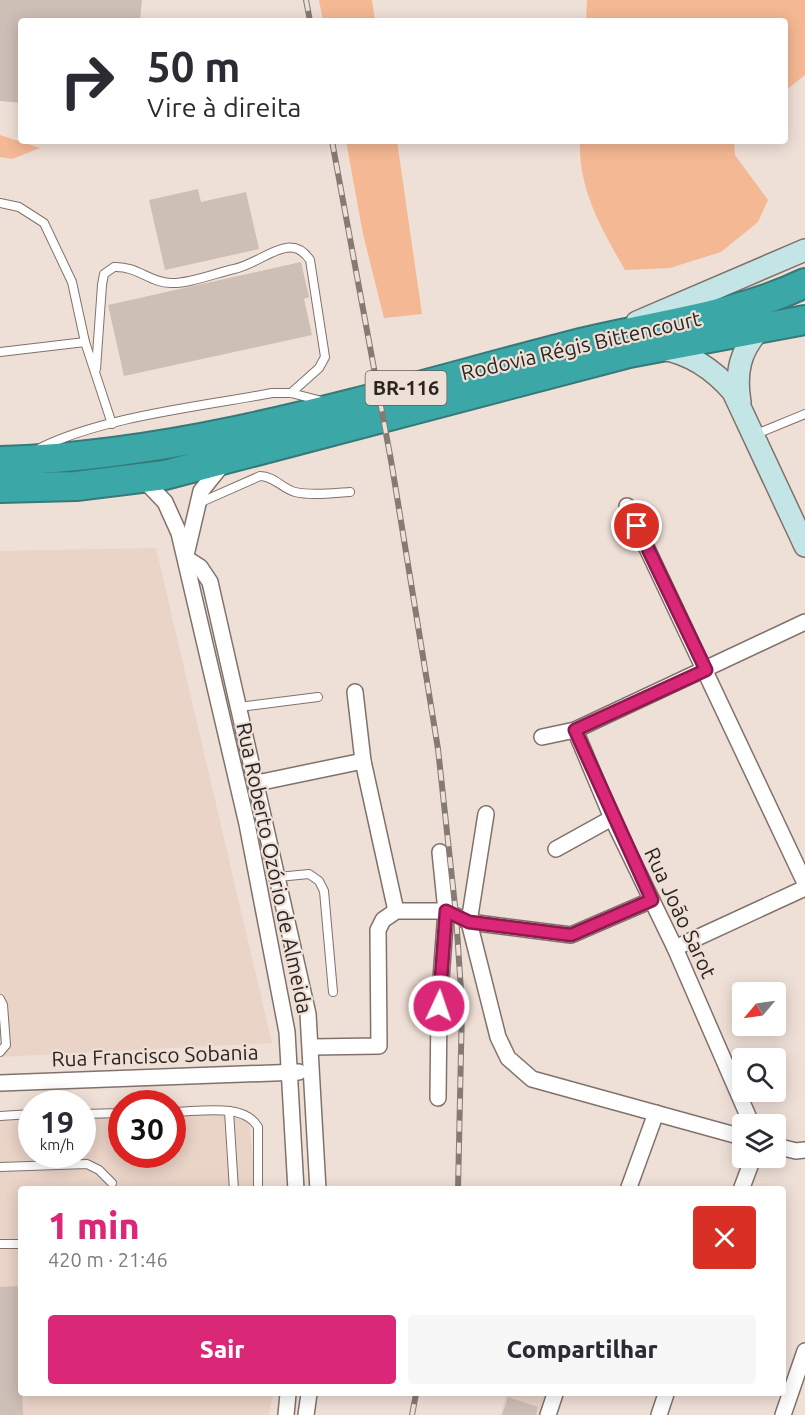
<!DOCTYPE html>
<html lang="pt">
<head>
<meta charset="utf-8">
<style>
  :root { --surface:#fff; --page:#f7f7f7; --text:#2b2b33; --muted:#7c7c81; --accent:#db2777 }
  body { margin:0; font-family:Ubuntu,sans-serif; background:var(--page); color:var(--text); height:100vh; display:flex; flex-direction:column; font-size:22px; white-space:nowrap }
  * { box-sizing:border-box; margin:0 }
  p { font-size:20px; color:var(--muted) }
  .icon { flex:none; width:33px; height:33px; fill:none; stroke:currentColor; stroke-width:2; stroke-linecap:round; stroke-linejoin:round }
  .map { position:relative; flex:1; overflow:hidden }
  .drawer { position:absolute; left:18px; top:1186px; width:768px; height:210px; display:flex; flex-direction:column; background:var(--surface); border-radius:6px; box-shadow:0 3px 15px #0003 }
  .drawer>* { flex:none }
  .banner { position:absolute; left:18px; top:18px; width:770px; height:126px; border-radius:6px; box-shadow:0 3px 15px #0003; background:#fff; color:var(--text); overflow:hidden }
  .needle { width:39px; rotate:241deg }
  .fabs { position:absolute; left:732px; top:982px; display:grid; gap:12px }
  .fabs a { display:grid; place-items:center; width:54px; height:54px; border-radius:6px; background:var(--surface); box-shadow:0 3px 15px #0003; font-size:30px }
  .speed { position:absolute; left:18px; top:1090px; display:flex; gap:12px; font-size:30px; font-weight:700; text-align:center }
  .speed>* { display:grid; place-content:center; width:78px; height:78px; border-radius:50%; background:var(--surface); box-shadow:0 3px 15px #0003; line-height:1 }
  .speed small { font-size:15px; font-weight:400 }
  .speed .limit { border:9px solid #d22; background:#fff; color:#111 }
  .pin { position:absolute; display:grid; place-items:center; width:51px; height:51px; color:#fff; margin:-26px; border:3px solid #fff; border-radius:50%; box-shadow:0 2px 6px #0007 }
  .me { position:absolute; width:66px; margin:-33px; rotate:3deg; stroke-linejoin:round; filter:drop-shadow(0 0 4px #0008) }
  .turn { display:flex; align-items:center; gap:21px; height:126px; padding:0 30px; font-size:27px }
  .turn .icon { width:78px; height:78px; stroke-width:2.5 }
  .turn b { display:block; font-size:42px; line-height:51px }
  .round { display:grid; place-items:center; flex:none; width:63px; height:63px; border-radius:6px; background:var(--page) }
  .head { display:flex; align-items:center; justify-content:space-between; height:102px; padding:0 30px }
  h1 { font-size:36px; font-weight:800; line-height:45px; color:var(--accent) }
  .button { display:flex; gap:12px; margin-top:auto; padding:12px 30px }
  .button a { flex:1; height:69px; border-radius:6px; background:var(--accent); color:#fff; font-size:24px; font-weight:800; line-height:69px; text-align:center }
  .button a+a { background:var(--page); color:var(--text) }
  .map>svg:first-child { display:block }
</style>
</head>
<body>
<div class="map">
<svg width="805" height="1415" viewBox="0 0 805 1415">
  <rect width="100%" height="100%" fill="#efe0d7"/>
  <g fill="#ead3c7">
    <polygon points="156,548 272,1043 0,1057 0,551"/>
    <polygon points="248,1110 256,1189 21,1190 21,1394 273,1394 269,1415 0,1415 0,1121 31,1120 32,1155 82,1155 83,1117 121,1116 122,1155 172,1155 173,1114"/>
    <polygon points="506,1394 548,1394 541,1415 501,1415"/>
  </g>
  <g fill="#f5b894">
    <polygon points="319,0 372,0 375,21 323,21"/>
    <polygon points="587,0 805,0 805,75 785,91 784,21 586,21"/>
    <polygon points="0,135 40,148 12,159 0,157"/>
    <polygon points="346,141 397,141 422,314 384,318 363,234"/>
    <path d="M580,141H734L735,155L768,200L758,222L721,252L670,268L625,270C602,230 578,189 580,141Z"/>
  </g>
  <g fill="#cdbeb6">
    <polygon points="0,0 142,0 140,21 21,21 21,103 0,101"/>
    <polygon points="198,189 201,202 246,192 259,249 165,270 149,200"/>
    <polygon points="301,262 309,297 304,299 312,335 124,376 108,305"/>
    <polygon points="19,1286 23,1415 0,1415 0,1287"/>
    <polygon points="508,1397 538,1407 536,1415 502,1415"/>
  </g>
  <g fill="none" stroke-linecap="round" stroke-linejoin="round">
    <g stroke="#80726b" stroke-width="10">
      <g id="lane">
        <polyline points="0,203 19,207 44,223 72,282 85,342"/>
        <polyline points="0,352 85,342 112,424"/>
        <path d="M96,369L102,285L104,274L114,267C138,266 150,283 171,283C188,284 216,273 234,269C263,263 290,230 310,260L325,357L319,368L291,393"/>
        <polyline points="754,435 805,414"/>
        <path d="M40,448C106,416 199,407 272,393H291L322,401"/>
        <path d="M199,503L260,476C274,476 283,489 295,492C312,496 333,493 350,492"/>
        <polyline points="239,707 318,697"/>
        <polyline points="278,877 309,874 319,881 324,891 333,992"/>
        <polyline points="0,999 3,1005 6,1045 0,1052"/>
        <polyline points="229,1111 234,1190"/>
        <path d="M172,1112C198,1112 244,1102 258,1127V1190"/>
        <polyline points="82,1114 122,1113"/>
        <polyline points="0,1116 32,1114"/>
        <polyline points="0,1167 87,1164 99,1170 112,1183"/>
        <polyline points="0,1244 21,1244"/>
      </g>
    </g>
    <g stroke="#80726b" stroke-width="18">
      <g id="street">
        <polyline points="142,478 165,502 179,533 247,824 287,1032 296,1190"/>
        <polyline points="627,506 805,883"/>
        <polyline points="186,555 201,491 222,465"/>
        <polyline points="186,558 200,567 210,582 308,1014 318,1190"/>
        <polyline points="355,692 363,761 396,911"/>
        <polyline points="575,730 612,818 675,948 752,1125"/>
        <polyline points="542,737 575,730 805,622"/>
        <polyline points="257,783 363,761"/>
        <polyline points="486,814 469,922 498,1037 508,1058 532,1079 742,1137"/>
        <polyline points="556,849 612,818"/>
        <polyline points="675,948 805,888"/>
        <polyline points="311,1047 379,1046 378,930 383,920 396,911 446,911 469,922 571,935 652,900"/>
        <polyline points="0,1083 299,1072"/>
        <polyline points="438,1098 439,1006 446,911 440,852"/>
        <polyline points="776,1146 796,1151 805,1150"/>
        <polyline points="628,1190 656,1113"/>
        <polyline points="741,1190 753,1158"/>
        <polyline points="286,1415 288,1394"/>
        <polyline points="306,1415 309,1394"/>
        <polyline points="548,1415 555,1394"/>
        <polyline points="659,1415 666,1394"/>
        <polyline points="783,1415 805,1351"/>
      </g>
    </g>
    <g stroke="#80726b" stroke-width="24">
      <g id="secondary">
        <polyline points="637,322 805,250"/>
        <path d="M662,349C691,354 714,370 733,392L805,546"/>
        <path d="M740,402C735,372 740,350 761,328"/>
      </g>
    </g>
    <g stroke="#357a78" stroke-width="32">
      <g id="highway">
        <path d="M0,461C193,456 386,393 573,345C651,325 732,318 805,283"/>
        <polyline points="0,488 76,486 165,475 629,353 805,320"/>
      </g>
    </g>
    <use href="#lane" stroke="#fff" stroke-width="8"/>
    <use href="#street" stroke="#fff" stroke-width="15"/>
    <use href="#secondary" stroke="#c4e5e5" stroke-width="21"/>
    <use href="#highway" stroke="#3ba8a7" stroke-width="28"/>
    <g stroke="#857b75" stroke-width="6">
      <g id="rail">
        <polyline points="306,0 310,21"/>
        <polyline points="332,141 392,466 438,749 456,915 462,1006 458,1190"/>
        <polyline points="412,1415 416,1394"/>
      </g>
    </g>
    <use href="#rail" stroke="#efe0d7" stroke-width="4" stroke-dasharray="11" stroke-linecap="butt"/>
  </g>
  <g fill="none" stroke-linecap="round" stroke-linejoin="round">
    <g stroke="#8e194d" stroke-width="15">
      <polyline id="route" points="439,1006 446,911 469,922 571,935 652,900 575,730 706,670 637,526"/>
    </g>
    <use href="#route" stroke="#db2777" stroke-width="10"/>
  </g>
  <g text-anchor="middle" stroke-width="4.5" stroke-linejoin="round" paint-order="stroke">
    <rect fill="#efe0d7" stroke="#665d58" stroke-width="1.5" x="365.5" y="371" width="81" height="34" rx="4.5"/>
    <g font-size="20" font-weight="bold" fill="#2b2522">
      <text x="406" y="395">BR-116</text>
    </g>
    <g font-size="21" fill="#2b2522" stroke="#efe0d7">
      <text transform="translate(581 346) rotate(-13)" y="7">Rodovia Régis Bittencourt</text>
      <text transform="translate(274 868) rotate(78)" y="7">Rua Roberto Ozório de Almeida</text>
      <text transform="translate(680 913) rotate(65)" y="7">Rua João Sarot</text>
      <text transform="translate(155 1056) rotate(-2)" y="7">Rua Francisco Sobania</text>
    </g>
  </g>
</svg>
<div class="fabs">
<a><svg class="needle" viewBox="-14 -14 28 28"><path d="M0-13l5 13h-10z" fill="#e53935"/><path d="M0 13l5-13h-10z" fill="#7c7c81"/></svg></a>
<a><svg class="icon" aria-label="search" viewBox="0 0 24 24"><circle cx="10" cy="10" r="6"/><path d="M15 15l6 6"/></svg></a>
<a><svg class="icon" aria-label="layers" viewBox="0 0 24 24"><path d="M12 4l9 5-9 5-9-5zM3 14l9 5 9-5"/></svg></a>
</div>
<div class="speed"><div>19<small>km/h</small></div><div class="limit">30</div></div>
<div class="pin" style="left:637px;top:526px;background:#d93025"><svg class="icon" aria-label="arrive" viewBox="0 0 24 24"><path d="M6 21V4h12l-3 4 3 4H6"/></svg></div>
<svg class="me" style="left:439px;top:1006px" viewBox="-20 -20 40 40"><circle r="17" fill="#db2777" stroke="#fff" stroke-width="3"/><path d="M0-11L8 9 0 5-8 9z" fill="#fff"/></svg>
<div class="banner">
<div class="turn"><svg class="icon" aria-label="right" viewBox="0 0 24 24"><path d="M7 20v-9h11M14 6l5 5-5 5"/></svg><div><b>50 m</b>Vire à direita</div></div>
</div>
<section class="drawer">
<div class="head"><div><h1>1 min</h1><p>420 m · 21:46</p></div><a class="round" style="background:#d93025;color:#fff"><svg class="icon" aria-label="close" viewBox="0 0 24 24"><path d="M6 6l12 12M18 6L6 18"/></svg></a></div>
<div class="button"><a>Sair</a><a>Compartilhar</a></div>
</section>
</div>
</body>
</html>
